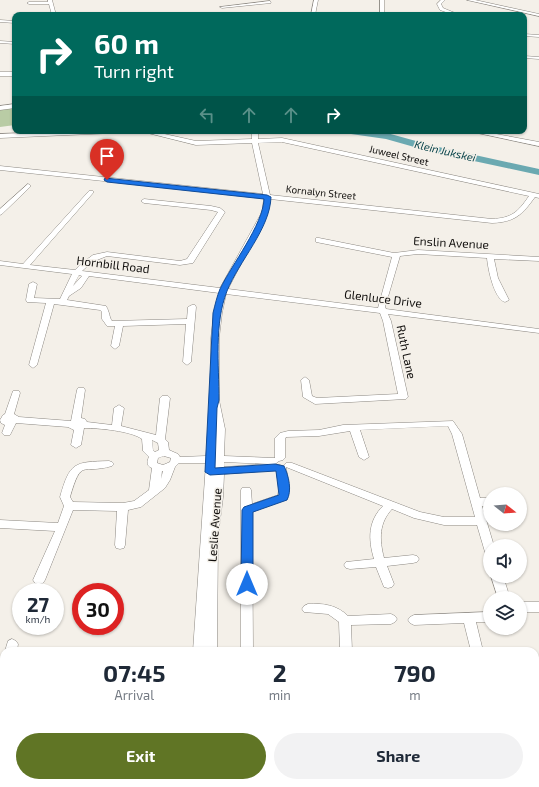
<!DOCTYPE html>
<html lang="en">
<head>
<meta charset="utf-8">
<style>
  :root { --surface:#fff; --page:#f2f2f3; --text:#1f2937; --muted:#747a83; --accent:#607525 }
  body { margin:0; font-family:"Exo 2",sans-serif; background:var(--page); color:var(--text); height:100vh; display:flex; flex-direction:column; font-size:15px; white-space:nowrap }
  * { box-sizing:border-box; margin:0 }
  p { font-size:13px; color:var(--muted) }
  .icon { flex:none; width:22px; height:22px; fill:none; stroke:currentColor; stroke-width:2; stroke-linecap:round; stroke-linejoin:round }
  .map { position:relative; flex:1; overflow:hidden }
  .sheet { position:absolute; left:0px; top:647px; width:539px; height:140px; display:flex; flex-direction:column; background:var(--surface); border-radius:12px 12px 0 0; box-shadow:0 1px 3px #0004 }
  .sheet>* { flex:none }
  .guide { position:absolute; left:12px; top:12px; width:515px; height:122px; border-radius:8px; box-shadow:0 1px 3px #0004; background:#00695c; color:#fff; overflow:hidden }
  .needle { width:26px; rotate:107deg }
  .buttons { position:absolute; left:483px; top:487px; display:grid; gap:8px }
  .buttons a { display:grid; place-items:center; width:44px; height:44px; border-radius:50%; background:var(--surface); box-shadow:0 1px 3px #0004; font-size:20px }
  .speed { position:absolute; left:12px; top:583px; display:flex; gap:8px; font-size:20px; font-weight:700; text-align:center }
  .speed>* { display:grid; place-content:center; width:52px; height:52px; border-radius:50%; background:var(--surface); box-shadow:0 1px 3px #0004; line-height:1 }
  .speed small { font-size:10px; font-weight:400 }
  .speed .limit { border:6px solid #d22; background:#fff; color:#111 }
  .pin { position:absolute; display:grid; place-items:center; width:34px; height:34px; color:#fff; margin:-41px -17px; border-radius:50% 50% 50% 0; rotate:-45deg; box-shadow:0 0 4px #0007 }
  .pin .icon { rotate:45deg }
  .me { position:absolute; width:44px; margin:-22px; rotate:0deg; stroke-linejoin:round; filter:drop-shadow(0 0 3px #0008) }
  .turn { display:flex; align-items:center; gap:14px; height:84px; padding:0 16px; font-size:18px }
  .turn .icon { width:52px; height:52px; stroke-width:2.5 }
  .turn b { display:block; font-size:28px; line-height:34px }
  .lanes { display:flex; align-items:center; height:38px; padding:0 16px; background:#0003; justify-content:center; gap:20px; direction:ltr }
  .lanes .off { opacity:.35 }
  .eta { display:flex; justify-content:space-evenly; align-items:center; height:68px; text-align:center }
  .eta b { font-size:24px; font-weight:700; line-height:28px }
  .primary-button { display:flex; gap:8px; margin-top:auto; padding:8px 16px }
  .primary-button a { flex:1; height:46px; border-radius:24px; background:var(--accent); color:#fff; font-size:16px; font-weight:700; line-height:46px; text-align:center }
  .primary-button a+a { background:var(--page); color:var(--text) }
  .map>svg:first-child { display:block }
</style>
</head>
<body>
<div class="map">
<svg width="539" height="787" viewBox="0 0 539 787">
  <rect width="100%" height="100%" fill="#f4f0e9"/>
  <polygon fill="#b9cca5" points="15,108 15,125 0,127 0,109"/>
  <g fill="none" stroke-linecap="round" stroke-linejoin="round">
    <polygon fill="#6ba9b1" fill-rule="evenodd" points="346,131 387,133 434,146 539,169 539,175 432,152 386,139 351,134"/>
    <g stroke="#8c8882" stroke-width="1">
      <g id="street">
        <polygon points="48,0 52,0 56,15 52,15 49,4 29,4 27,3 29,2 48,2"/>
        <polygon points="314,0 318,0 315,15 311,15"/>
        <rect x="380" y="0" width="4" height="15"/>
        <polygon points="441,0 445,0 441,4 443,8 460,15 454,15 440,10 437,4"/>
        <polygon points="467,0 475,0 539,14 539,16"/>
        <polygon points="270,1 271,3 222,8 220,7"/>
        <polygon points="267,13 269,15 242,15 244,14"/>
        <polygon points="0,20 15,21 15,23 0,22"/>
        <polygon points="524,34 539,35 539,37 524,36"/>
        <polygon points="0,41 15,42 15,44 0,43"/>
        <polygon points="524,56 539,57 539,59 524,58"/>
        <rect x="0" y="72" width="15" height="4"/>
        <polygon points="15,104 15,108 0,110 0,106"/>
        <polygon points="75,131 117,131 114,133 0,138 0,134"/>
        <path d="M140,131H151L196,141L252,139V131H258V139L282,138L539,194V198L535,197C522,215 515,222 492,223L270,199L268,212L228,289L378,308L392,257L316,242V238H319L394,253L418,250L539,257V261L494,259L498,278L509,300L505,302C494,299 488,269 487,258L418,254L400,256L385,307L386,309L539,329V333L388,314L391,321L408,397L406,399L315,404L303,397L301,380L305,377L309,380L312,396L317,398L398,394L383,321L380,313L226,294L222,313L219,338V400L225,429L224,456L275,458V438L280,433L288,431L319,430L343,425L453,421L462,434L480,498H490V506H482L494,546H490V556L486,555L485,552L477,525H444L414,518L392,509C379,523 379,539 384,558L413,555L417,556L419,559L417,562L413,563L387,566L394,584L392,587L388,588L384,587L376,567L350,569L346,568L344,565L346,562L374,559C368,539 368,521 383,506L286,467L289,487L287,499L252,512L253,651H241V490L242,488H250L251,490L252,504L278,495L279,487L276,470L224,474L223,497L218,536L217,651H193L206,463H179L175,467L170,480L165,488L141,507L128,510L125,545L124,548L120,549L116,548L115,545L117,511L73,510L45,580L43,583L39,584L35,583L33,580L55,531L0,528V520L58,523L64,506L60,497C70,462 74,462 109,461L112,462L114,464L112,466C81,475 82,457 70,497L73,502L123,503L134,501L149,490L152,468C146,466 147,461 149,457L143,451L142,439C131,431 99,428 84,428L81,445L76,448L71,445L74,430L68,427L16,423L10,435H4L2,433L5,425L1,423L0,420L3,415L5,414L13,391H19L20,393L14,414L19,417L71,421L77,390L78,388H84L85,390L81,418L85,419L87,422L112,425L114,408L119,405L124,408L121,426L156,435L160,398L162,396H168L170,398L165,439L168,442L169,450L178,454L180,457L206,456L210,401L211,338L214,313L219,293L89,276L81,288L69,296L67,300L106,306C110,313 109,317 112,321L187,319L188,307L192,305H195L196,307L191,362L187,365L183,362L186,324L123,326L119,346L115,349L111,346L115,326H107L102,319V312L100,310L54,304L37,365L33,368L29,365L46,303L27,302L26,300L29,284L33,282L37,284L34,298L60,299L72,274L0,265V261L23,264L89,191H93V193L30,265L75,270L82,263L93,255L107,252L180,261L187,259L218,212L211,210L144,203L141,201L144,199L211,206L220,208L225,212L193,263L180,265L107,256L92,262L82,271L220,288L262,212L264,198L0,170V166L263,194L252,143L196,145ZM282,142L529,196C518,212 512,218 492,219L270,195L258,143ZM79,275L82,276L73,286ZM448,426L452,434L475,517H444L420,512L292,463H286L284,466L275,464L279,461L283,460L285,458V439L286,437L319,436L350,431L359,457L364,460L369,457L360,430ZM152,440L158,443L159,450L155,452L153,450ZM164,456L171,458L170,462L163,465L157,463L158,458ZM224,462L269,464L224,467ZM162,471H163L161,479Z"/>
        <polygon points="468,131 480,131 539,142 539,146"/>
        <polygon points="28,184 30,185 30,187 2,214 0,215 0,209"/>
        <polygon points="491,576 503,576 510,598 498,598"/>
        <rect x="520" y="602" width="19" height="10"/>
        <path d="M308,604C323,603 337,605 348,616L391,614L395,616L397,619L395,622L391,624L351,625L352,651H340L339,622L328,614L304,612L302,609L304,606Z"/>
        <polygon points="490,612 490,622 476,622 483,651 471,651 464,623 414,625 410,623 408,620 410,617 414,615"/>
        <polygon points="12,639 16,641 18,644 17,651 5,651 8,641"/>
        <rect x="0" y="658" width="4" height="10"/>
        <polygon points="4,680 4,691 0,690 0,681"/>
        <rect x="185" y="783" width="14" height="4"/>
        <rect x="202" y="783" width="14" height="4"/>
      </g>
    </g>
    <use href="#street" fill="#fff" fill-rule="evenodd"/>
  </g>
  <path fill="#1a73e8" stroke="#114b97" d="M105,178L267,195L271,197C270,229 239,261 227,291C214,324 219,365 219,400L217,408L215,468L275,464L284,466C289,476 292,491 287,500L253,512V584L251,588H243L241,584L242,510L244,507L279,495L276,471L210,475L205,472L213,313C215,305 217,296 220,289C232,264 263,225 264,199L107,182L104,180Z"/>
  <g text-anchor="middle" stroke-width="3" stroke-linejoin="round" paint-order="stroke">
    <g font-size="10" fill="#100e0c" stroke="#f4f0e9">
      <text transform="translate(399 155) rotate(13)" y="4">Juweel Street</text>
      <text transform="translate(321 192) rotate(6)" y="4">Kornalyn Street</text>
    </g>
    <g font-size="11" font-style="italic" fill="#003e45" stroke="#f4f0e9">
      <text transform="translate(445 151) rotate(13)" y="4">Klein Jukskei</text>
    </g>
    <g font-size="12" fill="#100e0c" stroke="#f4f0e9">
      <text transform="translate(451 243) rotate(3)" y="4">Enslin Avenue</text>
      <text transform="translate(113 265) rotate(7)" y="4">Hornbill Road</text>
      <text transform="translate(383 299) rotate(7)" y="4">Glenluce Drive</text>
      <text transform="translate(406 352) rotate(78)" y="4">Ruth Lane</text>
      <text transform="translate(215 525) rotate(-86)" y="4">Leslie Avenue</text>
    </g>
  </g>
</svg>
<div class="buttons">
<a><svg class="needle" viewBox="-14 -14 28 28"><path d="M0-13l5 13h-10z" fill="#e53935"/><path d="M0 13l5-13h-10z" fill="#747a83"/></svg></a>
<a><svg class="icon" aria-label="sound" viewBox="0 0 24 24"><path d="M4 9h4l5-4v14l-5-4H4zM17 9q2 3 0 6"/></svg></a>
<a><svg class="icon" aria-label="layers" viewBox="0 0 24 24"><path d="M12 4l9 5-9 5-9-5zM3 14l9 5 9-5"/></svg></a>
</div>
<div class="speed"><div>27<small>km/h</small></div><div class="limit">30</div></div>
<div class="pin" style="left:107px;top:180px;background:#d93025"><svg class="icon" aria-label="arrive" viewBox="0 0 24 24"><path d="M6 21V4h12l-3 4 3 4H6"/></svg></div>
<svg class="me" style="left:247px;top:584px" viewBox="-20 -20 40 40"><circle r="19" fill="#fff"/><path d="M0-13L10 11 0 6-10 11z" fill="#1a73e8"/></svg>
<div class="guide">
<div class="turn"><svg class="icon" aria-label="right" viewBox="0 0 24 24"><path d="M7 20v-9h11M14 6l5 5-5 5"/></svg><div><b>60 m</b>Turn right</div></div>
<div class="lanes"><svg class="icon off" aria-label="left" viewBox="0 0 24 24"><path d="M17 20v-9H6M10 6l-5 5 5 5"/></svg><svg class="icon off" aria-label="ahead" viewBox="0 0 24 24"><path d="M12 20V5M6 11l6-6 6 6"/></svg><svg class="icon off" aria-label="ahead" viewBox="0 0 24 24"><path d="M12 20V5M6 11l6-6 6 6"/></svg><svg class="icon" aria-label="right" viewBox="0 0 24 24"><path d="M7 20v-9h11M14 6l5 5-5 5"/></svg></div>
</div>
<section class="sheet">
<div class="eta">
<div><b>07:45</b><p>Arrival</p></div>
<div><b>2</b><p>min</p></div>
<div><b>790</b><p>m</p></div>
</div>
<div class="primary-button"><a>Exit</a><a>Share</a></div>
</section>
</div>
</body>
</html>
